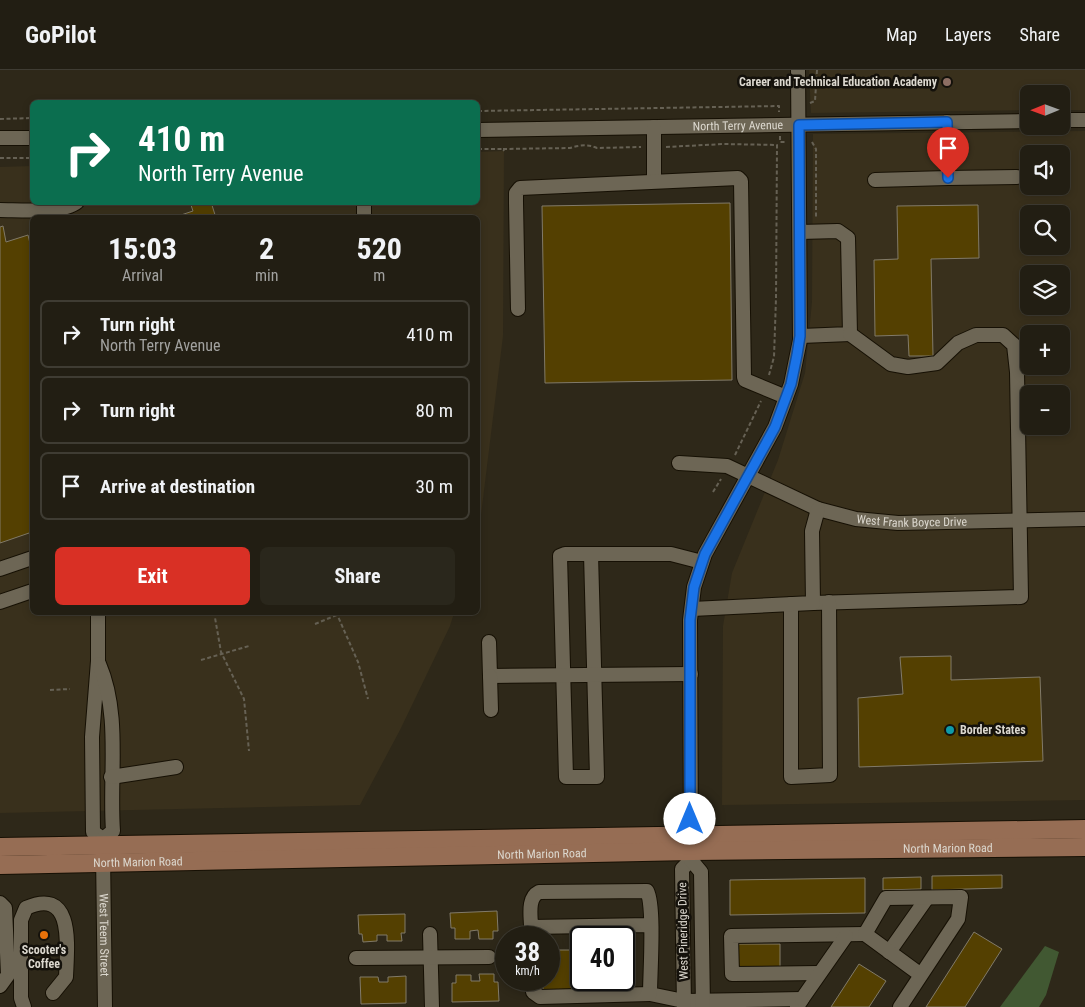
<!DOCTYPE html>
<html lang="en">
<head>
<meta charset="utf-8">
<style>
  :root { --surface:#221e13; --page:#2a271c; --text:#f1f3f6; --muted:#a2a2a0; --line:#3f3c33; --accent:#d93025 }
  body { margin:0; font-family:"Roboto Condensed",sans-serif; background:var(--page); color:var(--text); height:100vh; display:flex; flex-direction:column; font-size:19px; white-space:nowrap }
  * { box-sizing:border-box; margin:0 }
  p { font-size:16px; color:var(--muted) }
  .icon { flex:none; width:28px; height:28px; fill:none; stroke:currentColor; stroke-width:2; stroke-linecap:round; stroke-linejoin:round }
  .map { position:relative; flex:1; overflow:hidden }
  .drawer { position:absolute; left:30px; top:145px; width:450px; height:400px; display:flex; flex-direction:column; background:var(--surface); border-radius:8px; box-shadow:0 2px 8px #0003,0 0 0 1px var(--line) }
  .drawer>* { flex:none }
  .banner { position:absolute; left:30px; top:30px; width:450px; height:105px; border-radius:8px; box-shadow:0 2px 8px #0003,0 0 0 1px var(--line); background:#0b6e4f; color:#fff; overflow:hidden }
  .needle { width:32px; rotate:269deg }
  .tools { position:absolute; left:1020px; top:15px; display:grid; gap:10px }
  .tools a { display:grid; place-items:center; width:50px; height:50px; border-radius:8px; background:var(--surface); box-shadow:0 2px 8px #0003,0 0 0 1px var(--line); font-size:25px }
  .speed { position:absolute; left:495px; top:856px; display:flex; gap:10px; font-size:25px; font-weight:700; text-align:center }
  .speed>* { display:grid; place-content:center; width:65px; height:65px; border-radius:50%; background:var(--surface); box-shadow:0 2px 8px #0003,0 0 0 1px var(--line); line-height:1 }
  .speed small { font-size:12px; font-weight:400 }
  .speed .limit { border:2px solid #111; border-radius:8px; background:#fff; color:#111 }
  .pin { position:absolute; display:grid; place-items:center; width:42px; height:42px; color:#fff; margin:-51px -21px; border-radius:50% 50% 50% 0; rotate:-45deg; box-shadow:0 0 5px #0007 }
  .pin .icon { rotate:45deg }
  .me { position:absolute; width:55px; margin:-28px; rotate:0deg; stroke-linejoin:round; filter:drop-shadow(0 0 4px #0008) }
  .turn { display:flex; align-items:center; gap:18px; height:105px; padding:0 25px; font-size:22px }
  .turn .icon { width:65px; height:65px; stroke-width:2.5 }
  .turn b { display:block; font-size:35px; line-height:42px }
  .eta { display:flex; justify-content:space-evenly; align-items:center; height:85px; text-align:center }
  .eta b { font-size:30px; font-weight:700; line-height:35px }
  .cta { display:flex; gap:10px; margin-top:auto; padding:10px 25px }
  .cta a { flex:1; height:58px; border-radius:8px; background:var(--accent); color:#fff; font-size:20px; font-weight:700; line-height:58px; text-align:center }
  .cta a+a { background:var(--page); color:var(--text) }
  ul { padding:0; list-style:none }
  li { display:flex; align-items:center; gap:15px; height:68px; margin:0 10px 8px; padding:0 15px; border:2px solid var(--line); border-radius:8px }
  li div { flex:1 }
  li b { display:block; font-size:19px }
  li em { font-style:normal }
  header { display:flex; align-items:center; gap:30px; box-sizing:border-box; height:70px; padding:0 25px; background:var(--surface); border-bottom:1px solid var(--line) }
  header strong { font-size:24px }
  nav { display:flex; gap:28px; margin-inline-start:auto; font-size:18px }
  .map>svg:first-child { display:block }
</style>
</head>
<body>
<header>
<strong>GoPilot</strong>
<nav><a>Map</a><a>Layers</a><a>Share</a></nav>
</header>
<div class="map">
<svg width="1085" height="937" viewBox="0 0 1085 937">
  <rect width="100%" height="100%" fill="#2e2819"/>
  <g fill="#39301c" fill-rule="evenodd">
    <polygon points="809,0 1085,0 1085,40 1061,40 1061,24 1029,24 1029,40 811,43"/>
    <path d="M1085,61V730L722,735L723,556L732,503L778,390L805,303L812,232L813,64ZM1029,84H1061V116H1029ZM1029,144H1061V176H1029ZM1029,204H1061V236H1029ZM1029,264H1061V296H1029ZM1029,324H1061V356H1029Z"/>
    <polygon points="504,81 503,266 481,445 478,459 478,148 32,148 32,542 454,543 450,556 400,660 360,735 0,743 0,97 32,96 32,132 478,132 478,82"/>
  </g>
  <polygon fill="#415832" points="1045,876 1059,882 1046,925 1039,937 1000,937"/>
  <g fill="#544001" stroke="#817a69">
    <polygon points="190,132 211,132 216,148 172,148 193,141"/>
    <polygon points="730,133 732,310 545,313 542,136"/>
    <polygon points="978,135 979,188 931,189 933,286 909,286 908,265 875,266 874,190 898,189 897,136"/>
    <polygon points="3,156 6,172 28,165 32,182 32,462 0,473 0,157"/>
    <polygon points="951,586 951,610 1040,607 1043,691 859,697 858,628 903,624 900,587"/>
    <polygon points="1002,805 1002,818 932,820 932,806"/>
    <polygon points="921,807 921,819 883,820 883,808"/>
    <polygon points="865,808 865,843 730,845 730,810"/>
    <polygon points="497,841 498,861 493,861 493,869 479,869 478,860 470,861 470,869 455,869 455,858 451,858 450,843"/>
    <polygon points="405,844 405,863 401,863 402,871 387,871 387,865 377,865 377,871 363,872 362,864 359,864 358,845"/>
    <polygon points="974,862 1002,879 965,937 926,937"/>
    <polygon points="736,874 780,874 780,899 736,900"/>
    <polygon points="624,879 630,879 631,920 543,921 543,910 549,910 549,880 581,880 581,910 624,910"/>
    <polygon points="859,894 886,911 869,937 831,937"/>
    <polygon points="479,904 494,904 494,912 498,912 499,931 452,932 452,913 456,913 456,905 471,905 471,911 480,911"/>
    <polygon points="406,906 406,933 361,934 360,907 378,907 379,912 388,912 388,907"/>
  </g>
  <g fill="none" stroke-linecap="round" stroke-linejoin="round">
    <g stroke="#161004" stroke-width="16">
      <g id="minor">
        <polyline points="1061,50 1085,50"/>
        <polyline points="947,52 948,108 1017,107"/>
        <path id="s1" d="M478,60L1029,51"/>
        <polyline points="0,68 32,68"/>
        <polyline points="875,110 948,108"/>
        <polyline points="654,111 654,57"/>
        <path d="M0,140C19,140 62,144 77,132"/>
        <polyline points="364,148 364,132"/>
        <polyline points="800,162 838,161 848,168 850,264 801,266"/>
        <polyline points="518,239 516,133 516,123 520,118 738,108 741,111 744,307 745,310 786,327"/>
        <path id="s2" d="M679,393L727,396L818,439L856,449L898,453L1085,449"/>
        <polyline points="591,484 565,484 560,486 566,707 597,707 591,484 671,484 702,492"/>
        <polyline points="0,499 32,488"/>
        <polyline points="0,532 32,521"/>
        <polyline points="813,533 1021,527 1017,302 1014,275 1003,265 976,265 958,273 937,293 908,297 891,294 850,264"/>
        <polyline points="791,534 791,707 830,705 829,532"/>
        <polyline points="692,539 813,533 812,461 818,439"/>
        <polyline points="98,542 98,591 92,667 93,762 103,769"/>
        <polyline points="489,572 490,606 691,604"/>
        <path d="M99,594C121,645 109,706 113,761L103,769"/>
        <polyline points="490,606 491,640"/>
        <polyline points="111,707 176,697"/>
        <path id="s3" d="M103,783L105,937"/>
        <polyline points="0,833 5,838 8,905 0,916"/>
        <path d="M650,855L531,857C531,846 527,828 539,822L647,821C655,837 650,902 650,924L684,931L802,929L797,937"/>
        <polyline points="430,864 432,937"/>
        <polyline points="889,882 927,828"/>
        <polyline points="356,888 489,887"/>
        <polyline points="819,903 732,904 731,866 865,864"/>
        <polyline points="532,910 533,922 540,927 650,924"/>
        <polyline points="802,929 846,866"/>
        <path d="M24,937L21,928V850L26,838C75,816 67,878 66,907L53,923"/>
        <polyline points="684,937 682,799 691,790"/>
        <polyline points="703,937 701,802 691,790 691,781 690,550 694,517 705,484 775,357 791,314 800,270 798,0"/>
        <polyline points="900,937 958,849 961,827 886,828 865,864 921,905"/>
      </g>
    </g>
    <g stroke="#161004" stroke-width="20">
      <g id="major">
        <polyline points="0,777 1085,759"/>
        <path id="s4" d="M0,795L691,781L1085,777"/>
      </g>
    </g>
    <g stroke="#666154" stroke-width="2" stroke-dasharray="4 2.5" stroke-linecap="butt">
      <polyline points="810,33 815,31 817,0"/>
      <polyline points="478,41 779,36 779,42"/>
      <polyline points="0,49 32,48"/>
      <polyline points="780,66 780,72 787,72"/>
      <polyline points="812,72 816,79 816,148"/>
      <polyline points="666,77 724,74 777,75 776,228 774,287 769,305"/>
      <polyline points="478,79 503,79 504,81"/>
      <path d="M503,79L570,78C580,75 588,74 597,78L641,77"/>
      <polyline points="0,88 32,88"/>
      <polyline points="735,385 761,331"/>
      <polyline points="713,422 721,409"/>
      <polyline points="214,542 221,582 244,629 249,681"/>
      <polyline points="336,542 358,592 368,629"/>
      <polyline points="315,554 344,542"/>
      <polyline points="201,590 249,576"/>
      <polyline points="50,620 70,619"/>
    </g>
    <use href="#minor" stroke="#6d6655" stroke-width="14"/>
    <use href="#major" stroke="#966d54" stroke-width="18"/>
  </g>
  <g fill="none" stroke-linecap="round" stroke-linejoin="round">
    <g stroke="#114b97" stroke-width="12">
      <polyline id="route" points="690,749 690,550 694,517 705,484 775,357 791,314 797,285 800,266 799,55 947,52 948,108"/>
    </g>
    <use href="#route" stroke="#1a73e8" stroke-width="9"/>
  </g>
  <circle fill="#8d6e63" stroke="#14110b" stroke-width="2" cx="947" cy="12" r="5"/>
  <circle fill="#0f9aa8" stroke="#14110b" stroke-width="2" cx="950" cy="660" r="5"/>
  <circle fill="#e8710a" stroke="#14110b" stroke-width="2" cx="44" cy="865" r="5"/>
  <g text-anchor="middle" stroke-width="5" stroke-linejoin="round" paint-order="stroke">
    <g font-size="12" font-weight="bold" fill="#dcd8cf" stroke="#14110b" text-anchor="end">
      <text x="937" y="16">Career and Technical Education Academy</text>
      <text x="960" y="664" text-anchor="start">Border States</text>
      <text x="44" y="884" text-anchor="middle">Scooter's<tspan x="44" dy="14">Coffee</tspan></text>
    </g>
    <g font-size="12" fill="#dcd8cf" stroke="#14110b">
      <text dy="4" stroke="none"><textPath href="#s1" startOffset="260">North Terry Avenue</textPath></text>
      <text dy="4" stroke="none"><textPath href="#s2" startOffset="244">West Frank Boyce Drive</textPath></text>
      <text dy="4" stroke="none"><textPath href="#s4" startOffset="948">North Marion Road</textPath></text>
      <text dy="4" stroke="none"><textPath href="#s4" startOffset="542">North Marion Road</textPath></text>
      <text dy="4" stroke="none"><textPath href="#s4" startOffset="138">North Marion Road</textPath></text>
      <text transform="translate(683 861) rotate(-91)" y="4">West Pineridge Drive</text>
      <text dy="4" stroke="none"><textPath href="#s3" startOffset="82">West Teem Street</textPath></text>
    </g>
  </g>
</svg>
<div class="tools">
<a><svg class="needle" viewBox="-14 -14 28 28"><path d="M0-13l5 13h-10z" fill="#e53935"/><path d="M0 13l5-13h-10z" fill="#a2a2a0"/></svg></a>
<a><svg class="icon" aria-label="sound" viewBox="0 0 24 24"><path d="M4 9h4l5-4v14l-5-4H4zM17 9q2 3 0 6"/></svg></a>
<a><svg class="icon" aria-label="search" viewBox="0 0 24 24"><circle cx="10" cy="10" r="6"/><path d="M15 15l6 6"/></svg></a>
<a><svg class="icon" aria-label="layers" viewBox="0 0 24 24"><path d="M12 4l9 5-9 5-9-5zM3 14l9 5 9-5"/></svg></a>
<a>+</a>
<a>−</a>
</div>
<div class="speed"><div>38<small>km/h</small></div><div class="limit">40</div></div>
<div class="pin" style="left:948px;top:108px;background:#d93025"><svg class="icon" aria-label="arrive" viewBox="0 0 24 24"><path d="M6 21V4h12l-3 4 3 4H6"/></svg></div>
<svg class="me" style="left:690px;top:749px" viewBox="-20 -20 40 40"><circle r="19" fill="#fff"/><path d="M0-13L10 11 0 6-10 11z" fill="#1a73e8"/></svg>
<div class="banner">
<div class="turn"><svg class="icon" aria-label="right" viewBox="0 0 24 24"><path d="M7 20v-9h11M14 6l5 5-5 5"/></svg><div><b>410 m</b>North Terry Avenue</div></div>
</div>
<section class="drawer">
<div class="eta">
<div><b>15:03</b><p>Arrival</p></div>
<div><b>2</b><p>min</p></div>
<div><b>520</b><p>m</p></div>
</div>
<ul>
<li><svg class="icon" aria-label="right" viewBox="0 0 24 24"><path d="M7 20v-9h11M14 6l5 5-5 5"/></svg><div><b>Turn right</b><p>North Terry Avenue</p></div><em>410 m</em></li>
<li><svg class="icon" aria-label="right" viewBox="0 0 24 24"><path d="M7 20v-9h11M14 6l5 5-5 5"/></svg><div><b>Turn right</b></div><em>80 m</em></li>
<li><svg class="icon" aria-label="arrive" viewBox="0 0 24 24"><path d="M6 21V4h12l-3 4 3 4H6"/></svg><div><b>Arrive at destination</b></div><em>30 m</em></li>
</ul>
<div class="cta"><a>Exit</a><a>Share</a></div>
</section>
</div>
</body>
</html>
